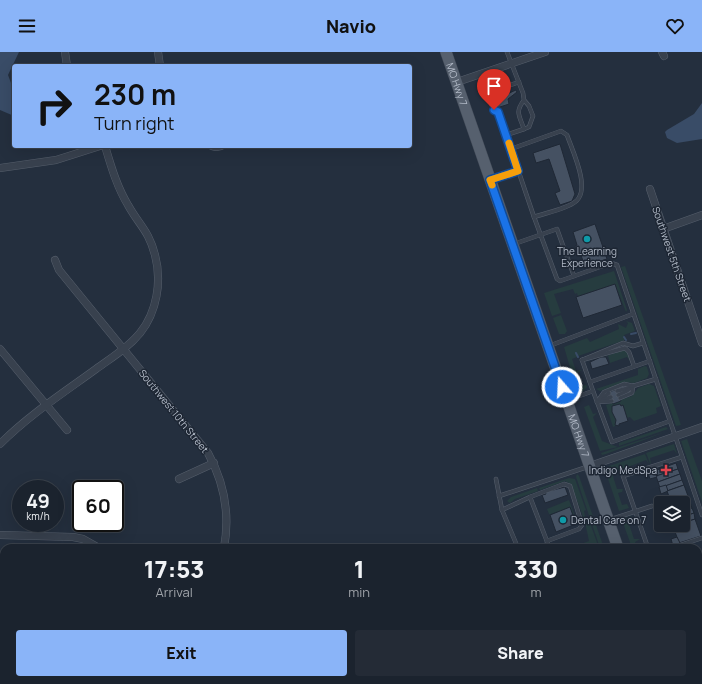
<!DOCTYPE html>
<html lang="en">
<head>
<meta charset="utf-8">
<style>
  :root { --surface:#1b232e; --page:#242b36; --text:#f1f3f6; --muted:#a0a4aa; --line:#39404a; --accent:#8ab4f8 }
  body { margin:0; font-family:Manrope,sans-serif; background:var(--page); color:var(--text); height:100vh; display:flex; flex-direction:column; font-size:15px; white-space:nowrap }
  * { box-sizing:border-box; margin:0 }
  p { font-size:13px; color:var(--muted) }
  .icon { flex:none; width:22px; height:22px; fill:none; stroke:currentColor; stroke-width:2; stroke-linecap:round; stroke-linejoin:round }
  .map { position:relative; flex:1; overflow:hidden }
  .drawer { position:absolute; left:0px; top:492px; width:702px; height:140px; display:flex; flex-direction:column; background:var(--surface); border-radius:12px 12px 0 0; box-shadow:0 4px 16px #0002,0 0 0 1px var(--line) }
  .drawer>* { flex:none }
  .banner { position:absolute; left:12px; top:12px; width:400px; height:84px; border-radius:4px; box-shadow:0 4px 16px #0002,0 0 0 1px var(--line); background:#8ab4f8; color:#111; overflow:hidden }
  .tools { position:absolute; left:654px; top:444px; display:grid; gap:8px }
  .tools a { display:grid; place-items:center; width:36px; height:36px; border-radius:4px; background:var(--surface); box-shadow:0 4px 16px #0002,0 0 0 1px var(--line); font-size:20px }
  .speed { position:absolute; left:12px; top:428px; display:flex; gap:8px; font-size:20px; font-weight:700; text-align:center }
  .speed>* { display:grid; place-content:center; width:52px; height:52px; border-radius:50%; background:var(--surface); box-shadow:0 4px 16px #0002,0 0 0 1px var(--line); line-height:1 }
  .speed small { font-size:10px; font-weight:400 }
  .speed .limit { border:2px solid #111; border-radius:6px; background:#fff; color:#111 }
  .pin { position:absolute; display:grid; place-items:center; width:34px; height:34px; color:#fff; margin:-41px -17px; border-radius:50% 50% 50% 0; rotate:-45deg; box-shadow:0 0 4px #0007 }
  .pin .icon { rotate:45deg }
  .me { position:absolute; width:44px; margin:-22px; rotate:341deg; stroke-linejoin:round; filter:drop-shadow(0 0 3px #0008) }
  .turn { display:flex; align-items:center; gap:14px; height:84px; padding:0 16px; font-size:18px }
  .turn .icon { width:52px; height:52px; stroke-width:2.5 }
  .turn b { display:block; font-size:28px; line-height:34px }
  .eta { display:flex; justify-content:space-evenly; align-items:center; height:68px; text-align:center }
  .eta b { font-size:24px; font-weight:800; line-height:28px }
  .primary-button { display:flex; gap:8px; margin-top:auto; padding:8px 16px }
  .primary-button a { flex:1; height:46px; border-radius:4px; background:var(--accent); color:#111; font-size:16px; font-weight:800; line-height:46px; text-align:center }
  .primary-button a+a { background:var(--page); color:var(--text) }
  header { display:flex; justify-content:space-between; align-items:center; height:52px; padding:0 16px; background:var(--accent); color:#111; font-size:18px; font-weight:800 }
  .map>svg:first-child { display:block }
</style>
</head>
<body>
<header><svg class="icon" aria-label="menu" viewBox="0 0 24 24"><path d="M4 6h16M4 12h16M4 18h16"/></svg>Navio<svg class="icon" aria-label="heart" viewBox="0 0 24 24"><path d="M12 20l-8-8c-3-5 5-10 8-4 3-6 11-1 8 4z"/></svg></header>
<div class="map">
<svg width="702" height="632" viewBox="0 0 702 632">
  <rect width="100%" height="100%" fill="#242f3e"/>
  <g fill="#263c3f">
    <polygon points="625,214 631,231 681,373 676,374 621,215"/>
    <polygon points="614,219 627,258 626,260 615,232 578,244 577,241 575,242 573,237 554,242 561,261 552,264 544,241"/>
    <polygon points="561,263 567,279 565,282 559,282 553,266"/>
    <polygon points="626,269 632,271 635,279 624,283 625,288 578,304 577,301 577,305 572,307 576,319 582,318 577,321 581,334 586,333 587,335 582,340 577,339 564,295 587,286 590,290 619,277 618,272 626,276 628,271"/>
    <polygon points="624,298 627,300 630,309 627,305 610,311 608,304 601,306"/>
    <polygon points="645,314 647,315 649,322 647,326 634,331 625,330 600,339 596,337 638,323 638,317"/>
    <polygon points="649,332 654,334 661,354 656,356 657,361 634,369 630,365 627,366 623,353 621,354 620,352 613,354 612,360 616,368 615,374 613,375 606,353 632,344 638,336"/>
    <polygon points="589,353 593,362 597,361 593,365 602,389 618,395 600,399 584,355"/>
    <polygon points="666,375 668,377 619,394 619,391"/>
    <polygon points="668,379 606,402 602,403 601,401"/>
    <polygon points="687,387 702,429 702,450 681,389"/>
    <polygon points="674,392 677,402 674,398 650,406 651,412 650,411 646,401"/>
    <polygon points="645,402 649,412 646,408 612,421 617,437 623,437 622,440 618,441 622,453 627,452 629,456 619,459 606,421 609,414"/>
    <polygon points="577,422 579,424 604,496 600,496 576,425"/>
    <polygon points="569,426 575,427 586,458 584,459 586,469 588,470 589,468 599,496 570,496 589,489 585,470 571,432 565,429 540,438 539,436"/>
    <polygon points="537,436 538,439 515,447 510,451 507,449 511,445"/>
    <polygon points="569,448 578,472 576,472 570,455 551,462 549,462 547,457"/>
    <polygon points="631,464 633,467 628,469 634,487 640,487 635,490 637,496 632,496 622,468"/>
    <polygon points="333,628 421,628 422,631 421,632 330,632"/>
    <polygon points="574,628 621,628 610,632 566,632"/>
  </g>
  <g fill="#394c67">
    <polygon points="0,0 19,0 8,23 14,39 14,64 0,58"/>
    <polygon points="702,51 702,87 677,91 667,86 665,80 667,78 694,62"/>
    <polygon points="62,628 104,628 105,632 62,632"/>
    <polygon points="254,628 324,628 329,632 248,632"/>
  </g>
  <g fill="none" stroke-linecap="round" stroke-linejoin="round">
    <g stroke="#394c67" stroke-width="2">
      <polyline points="631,282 636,281"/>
      <polyline points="624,285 626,288"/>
      <polyline points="576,301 578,305"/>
    </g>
  </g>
  <g fill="#455162" stroke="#1f2835">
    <polygon points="516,38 517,40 508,47 509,52 497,56 494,48 497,45 496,42 505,39 507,42"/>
    <polygon points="560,92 575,142 572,149 560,153 555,141 560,139 549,107 536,111 533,101"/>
    <polygon points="595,172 607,207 585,214 580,201 577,202 575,194 577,193 573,180"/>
    <polygon points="615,232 622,253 583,266 576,245"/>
    <polygon points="601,305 606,305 609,312 592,317 590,310"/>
    <polygon points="617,337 621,349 613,352 609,340"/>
    <polygon points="620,352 621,354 623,353 628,369 619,372 619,374 615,373 616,368 612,360 612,354"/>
    <polygon points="676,411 678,417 656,424 654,419"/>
    <polygon points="678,417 680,422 658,430 656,424"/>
    <polygon points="654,418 657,425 650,427 648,421"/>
    <polygon points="680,422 682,428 660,436 658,430"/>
    <polygon points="682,428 684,433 667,439 665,434"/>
    <polygon points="666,433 668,439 661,442 659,435"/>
    <polygon points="684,433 688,444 671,450 667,439"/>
    <polygon points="565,435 568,443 545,451 542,443 546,442 545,440"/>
    <polygon points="688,444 692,456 683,459 683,451 671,451"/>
    <polygon points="570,455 576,472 556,480 550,463"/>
    <polygon points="692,456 694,461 683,465 683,459"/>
    <polygon points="694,461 695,467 683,471 683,465"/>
    <polygon points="695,467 701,484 679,491 673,474 683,473 683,471"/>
    <polygon points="677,485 680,491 673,494 671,487"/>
    <polygon points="698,561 702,573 702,580 698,581"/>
  </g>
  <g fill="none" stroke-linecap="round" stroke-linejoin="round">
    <g stroke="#565f6c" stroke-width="4.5">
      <g id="lane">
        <path d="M507,0L523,41L524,48C515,60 519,63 524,77L529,75L533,64L529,54L524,48"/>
        <path d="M561,79L567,83C572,98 592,138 575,150C566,157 545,161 534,165L511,97Z"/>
        <polyline points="506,83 524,77"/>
        <polyline points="511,97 498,60 494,59 490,49 494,39 519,30"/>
        <polyline points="491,128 518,119"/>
        <polyline points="534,165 557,227 560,229 611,211 617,213 702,463"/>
        <polyline points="514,192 557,177 574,224"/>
        <polyline points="549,294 633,262"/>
        <polyline points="582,308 623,291 633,294 643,291"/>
        <polyline points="582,308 625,296 629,300 634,314"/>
        <polyline points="582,308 593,339"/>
        <polyline points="590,330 650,309"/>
        <polyline points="617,339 632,335"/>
        <polyline points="618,343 627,339 633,334"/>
        <polyline points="620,346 632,341 633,334"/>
        <polyline points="601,347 609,341"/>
        <polyline points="568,348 593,339 612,390 670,369"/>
        <polyline points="600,349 611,345"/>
        <polyline points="597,350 604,340 624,332 633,334 656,327"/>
        <polyline points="597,350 612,349"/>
        <polyline points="496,427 502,458 518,496"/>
        <polyline points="499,444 587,415"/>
        <polyline points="530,445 564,432 570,434 582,473 579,477 547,489"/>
        <polyline points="502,458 530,445 548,492 536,496"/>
        <polyline points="609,468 652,454"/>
        <polyline points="648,496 623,424 682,405"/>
        <polyline points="672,496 702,486"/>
        <polyline points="698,509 702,508"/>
        <polyline points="698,514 702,512"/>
        <polyline points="698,534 702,533"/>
        <polyline points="698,539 702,538"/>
        <polyline points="552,628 552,632"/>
        <polyline points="558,628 561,632"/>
      </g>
    </g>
    <g stroke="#565f6c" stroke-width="8">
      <g id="street">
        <polyline points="65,0 67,14"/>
        <polyline points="158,0 160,14"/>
        <polyline points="662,0 664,4"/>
        <polyline points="457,30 545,0"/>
        <polyline points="212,94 216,95 221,94"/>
        <polyline points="0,116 56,108 100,94"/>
        <polyline points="650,137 702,291"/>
        <polyline points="663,177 702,163"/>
        <path d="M55,208L59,218L208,401C224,430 230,463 224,496"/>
        <polyline points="0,297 67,378"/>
        <path d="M0,392C29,363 63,341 96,317C111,306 128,296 140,281C157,260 162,229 155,203C149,179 139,173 128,153C117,135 111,114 105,94"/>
        <polyline points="590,414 702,375"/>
        <polyline points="179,427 214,411"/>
        <polyline points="0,483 73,485 83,487 99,496"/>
        <polyline points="202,628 203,632"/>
      </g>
    </g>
    <g stroke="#565f6c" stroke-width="10">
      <g id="secondary">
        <polyline points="698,611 702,609"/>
        <polyline points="639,632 651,628"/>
      </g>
    </g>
    <g stroke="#414a57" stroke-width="12">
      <g id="primary">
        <path id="s1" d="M446,0L618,496"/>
        <polyline points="665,628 668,632"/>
      </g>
    </g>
    <g stroke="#44595c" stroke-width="1" stroke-dasharray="3 3" stroke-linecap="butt">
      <polyline points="108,628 109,632"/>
      <polyline points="681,628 682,629"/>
      <polyline points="58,632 58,628"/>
      <polyline points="612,632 623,628"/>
    </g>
    <use href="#lane" stroke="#38414e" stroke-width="3.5"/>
    <use href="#street" stroke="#38414e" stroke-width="7"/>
    <use href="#secondary" stroke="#465061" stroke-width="9"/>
    <use href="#primary" stroke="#56606e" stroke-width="11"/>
  </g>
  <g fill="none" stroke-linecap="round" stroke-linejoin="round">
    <g stroke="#114b97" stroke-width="10">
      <polyline id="route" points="494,58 498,60 518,119 490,128 562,335"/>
    </g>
    <use href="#route" stroke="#1a73e8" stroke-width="7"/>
    <polyline stroke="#f59e0b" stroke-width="7" points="492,133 490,128 518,119 509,91"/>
  </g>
  <g fill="#0f9aa8" stroke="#1d2633" stroke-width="1.5">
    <circle cx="587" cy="187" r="4"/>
    <circle cx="563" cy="468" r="4"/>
  </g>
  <path fill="#e0444e" stroke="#1d2633" stroke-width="1.5" d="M664 412h4v4h4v4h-4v4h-4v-4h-4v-4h4z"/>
  <g text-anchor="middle" stroke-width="3" stroke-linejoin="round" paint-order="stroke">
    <g font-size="10" fill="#b4bcc9" stroke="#1d2633">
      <text dy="4" stroke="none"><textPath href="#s1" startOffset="34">MO Hwy 7</textPath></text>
      <text transform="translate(672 202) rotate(71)" y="4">Southwest 5th Street</text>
      <text transform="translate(174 359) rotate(51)" y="4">Southwest 10th Street</text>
      <text dy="4" stroke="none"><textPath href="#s1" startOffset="406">MO Hwy 7</textPath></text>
    </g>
    <g font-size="10" fill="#b4bcc9" stroke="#1d2633">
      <text x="587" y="203">The Learning<tspan x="587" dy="12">Experience</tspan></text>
      <text x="657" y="422" text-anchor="end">Indigo MedSpa</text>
      <text x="571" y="472" text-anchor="start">Dental Care on 7</text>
    </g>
  </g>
</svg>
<div class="tools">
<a><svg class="icon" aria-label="layers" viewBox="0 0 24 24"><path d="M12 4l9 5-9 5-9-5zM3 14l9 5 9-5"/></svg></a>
</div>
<div class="speed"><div>49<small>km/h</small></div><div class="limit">60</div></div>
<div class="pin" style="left:494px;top:58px;background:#d93025"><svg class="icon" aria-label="arrive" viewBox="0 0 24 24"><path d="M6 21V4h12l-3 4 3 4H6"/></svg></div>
<svg class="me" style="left:562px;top:335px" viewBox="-20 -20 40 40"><circle r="17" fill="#1a73e8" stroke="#fff" stroke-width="3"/><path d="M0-11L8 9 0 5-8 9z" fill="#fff"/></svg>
<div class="banner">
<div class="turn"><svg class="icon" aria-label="right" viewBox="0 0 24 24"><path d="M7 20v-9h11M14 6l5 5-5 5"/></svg><div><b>230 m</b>Turn right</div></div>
</div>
<section class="drawer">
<div class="eta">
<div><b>17:53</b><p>Arrival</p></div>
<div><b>1</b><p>min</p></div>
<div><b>330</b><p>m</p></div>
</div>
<div class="primary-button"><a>Exit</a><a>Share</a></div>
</section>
</div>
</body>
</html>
